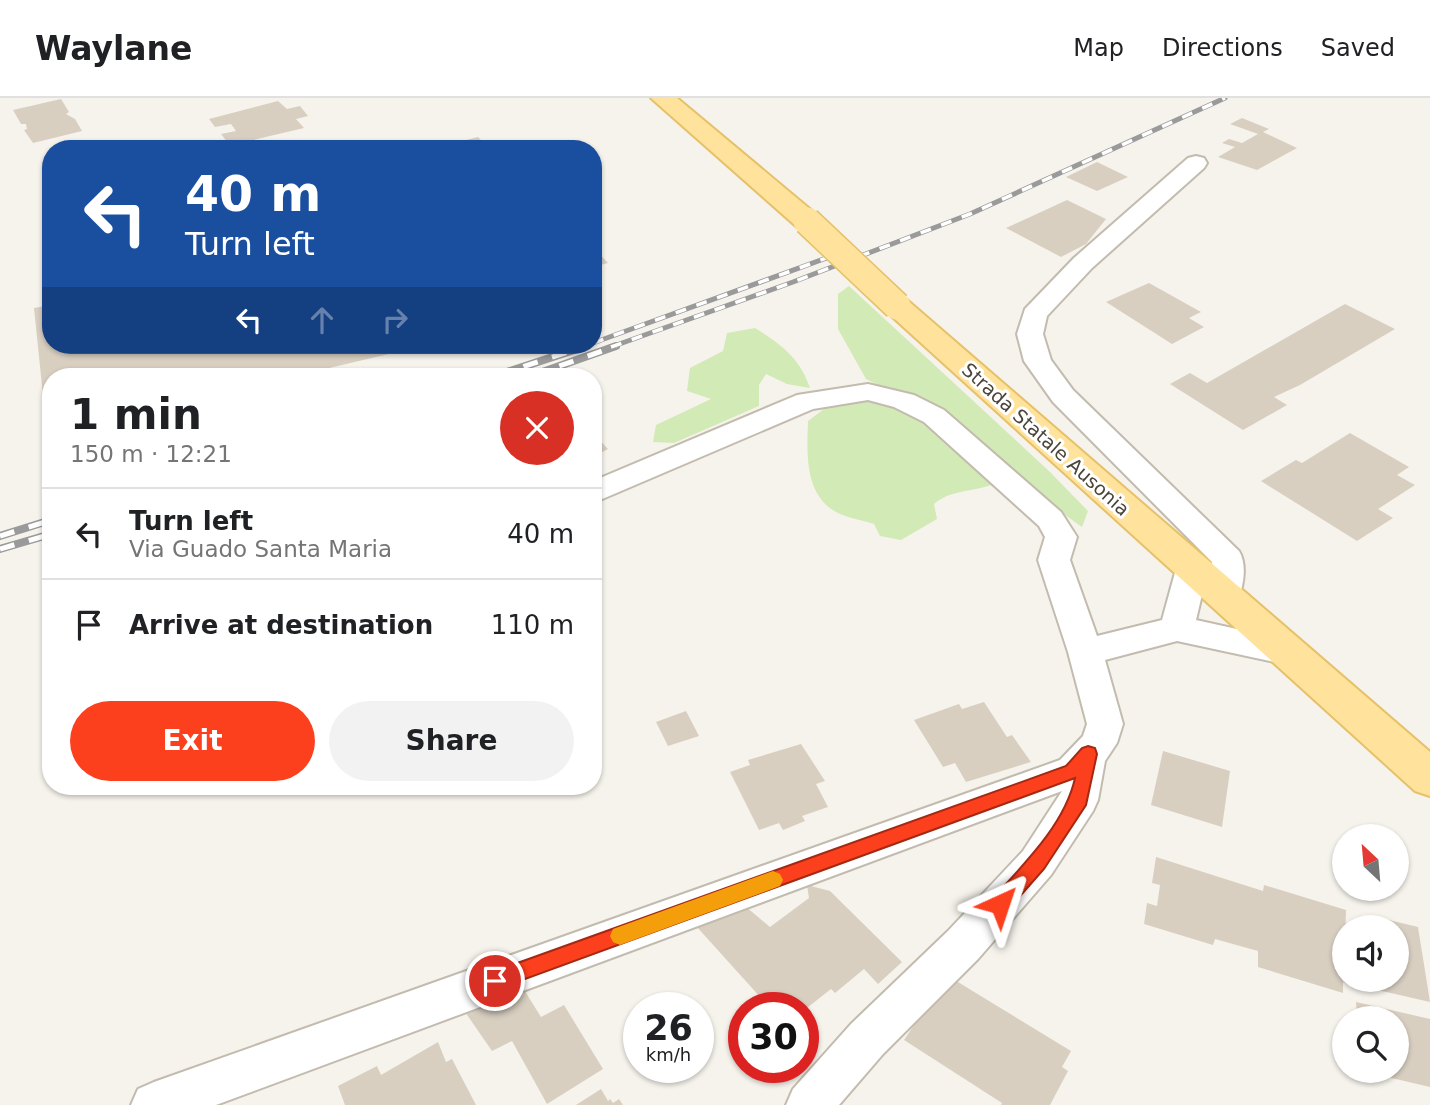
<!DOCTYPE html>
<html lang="en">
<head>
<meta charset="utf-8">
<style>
  :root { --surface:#fff; --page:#f2f2f2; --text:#202124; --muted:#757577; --line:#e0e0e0; --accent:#fc3f1d }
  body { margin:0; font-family:"DejaVu Sans",sans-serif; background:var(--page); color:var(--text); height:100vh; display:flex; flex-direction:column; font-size:26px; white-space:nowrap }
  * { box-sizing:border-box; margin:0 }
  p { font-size:23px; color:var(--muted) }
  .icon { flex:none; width:38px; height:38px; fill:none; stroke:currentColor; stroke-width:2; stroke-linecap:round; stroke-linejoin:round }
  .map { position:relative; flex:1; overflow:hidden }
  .side { position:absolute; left:42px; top:270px; width:560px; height:427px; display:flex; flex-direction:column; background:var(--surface); border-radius:28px; box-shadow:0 2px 5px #0004 }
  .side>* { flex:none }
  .hud { position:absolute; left:42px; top:42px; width:560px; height:214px; border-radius:28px; box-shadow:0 2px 5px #0004; background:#1a4fa0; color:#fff; overflow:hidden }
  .needle { width:46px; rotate:334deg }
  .buttons { position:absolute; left:1332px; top:726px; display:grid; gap:14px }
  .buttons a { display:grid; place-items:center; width:77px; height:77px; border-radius:50%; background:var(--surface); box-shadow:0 2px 5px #0004; font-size:35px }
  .speed { position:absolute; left:623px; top:894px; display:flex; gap:14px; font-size:35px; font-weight:700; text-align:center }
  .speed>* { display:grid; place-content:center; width:91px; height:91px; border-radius:50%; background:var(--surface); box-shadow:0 2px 5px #0004; line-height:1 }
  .speed small { font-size:18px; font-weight:400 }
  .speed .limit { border:10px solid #d22; background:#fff; color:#111 }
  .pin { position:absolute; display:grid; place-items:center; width:60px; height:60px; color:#fff; margin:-30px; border:4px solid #fff; border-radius:50%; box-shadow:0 2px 7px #0007 }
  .me { position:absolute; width:77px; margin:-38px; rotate:42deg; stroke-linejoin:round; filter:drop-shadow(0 0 5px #0008) }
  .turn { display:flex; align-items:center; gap:24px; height:147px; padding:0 28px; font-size:32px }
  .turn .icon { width:91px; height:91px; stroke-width:2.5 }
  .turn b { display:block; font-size:49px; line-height:60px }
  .lanes { display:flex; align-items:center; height:66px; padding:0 28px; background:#0003; justify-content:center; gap:35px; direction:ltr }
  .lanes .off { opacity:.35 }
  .round { display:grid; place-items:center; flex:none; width:74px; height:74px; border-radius:37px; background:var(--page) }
  .headline { display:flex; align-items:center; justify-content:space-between; height:119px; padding:0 28px }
  h1 { font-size:42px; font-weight:800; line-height:52px }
  .action { display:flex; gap:14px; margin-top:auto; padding:14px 28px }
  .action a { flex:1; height:80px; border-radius:42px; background:var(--accent); color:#fff; font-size:28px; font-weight:800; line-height:80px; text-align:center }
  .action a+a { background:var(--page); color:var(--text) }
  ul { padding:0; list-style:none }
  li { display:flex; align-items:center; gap:21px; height:91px; padding:0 28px; border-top:2px solid var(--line) }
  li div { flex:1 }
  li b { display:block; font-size:26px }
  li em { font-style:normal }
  header { display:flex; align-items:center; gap:42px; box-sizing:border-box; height:98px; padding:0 35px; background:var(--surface); border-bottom:2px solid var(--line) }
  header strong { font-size:33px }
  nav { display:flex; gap:38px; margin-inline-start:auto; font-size:24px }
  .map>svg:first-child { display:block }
</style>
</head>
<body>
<header>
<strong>Waylane</strong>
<nav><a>Map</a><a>Directions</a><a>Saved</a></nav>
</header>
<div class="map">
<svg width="1430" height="1007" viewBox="0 0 1430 1007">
  <rect width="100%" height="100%" fill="#f6f3ec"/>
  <g fill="#d2eab5">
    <polygon points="849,188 1049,373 1088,413 1082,429 892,294 866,281 838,231 838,196"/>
    <path d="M755,230C781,246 800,260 810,290L787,286L766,276L759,287V308L674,345L653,344L656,327L711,301L687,293L690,270L723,253L727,235Z"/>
    <path d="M863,300L899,307L931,323L996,378L991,387C971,394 950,392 934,406L937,421L901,442L880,438L874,426C862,422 847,420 836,414C804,396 807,354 808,323L824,311Z"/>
  </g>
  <g fill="#d8cfc1">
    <polygon points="61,1 69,14 66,16 75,21 82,33 33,45 24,32 27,31 26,26 21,26 13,12"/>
    <polygon points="278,3 287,11 300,8 308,18 296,21 304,30 245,44 243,42 228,45 221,36 236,33 231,26 215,29 209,21"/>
    <polygon points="1242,20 1269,31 1263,34 1297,50 1257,72 1218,59 1235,49 1222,45 1229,41 1242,45 1258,36 1230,26"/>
    <polygon points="478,39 489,51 451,51 447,47"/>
    <polygon points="1097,64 1128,79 1097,93 1066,79"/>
    <polygon points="1067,102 1106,121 1086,146 1061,159 1006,130"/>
    <polygon points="593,149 608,165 593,169"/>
    <polygon points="1149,185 1201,214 1189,220 1204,229 1172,246 1106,204"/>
    <polygon points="1345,206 1395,231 1300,287 1274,299 1287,307 1243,332 1170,286 1190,275 1207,285"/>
    <polygon points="51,207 51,247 423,248 295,278 51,278 51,336 47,337 34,210"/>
    <polygon points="593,335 608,351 593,359"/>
    <polygon points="1350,335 1409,369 1397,377 1415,387 1378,411 1393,420 1357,443 1261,383 1296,362 1302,365"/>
    <polygon points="984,604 1007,639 1012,637 1031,664 966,684 955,665 943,669 914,622 959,606 962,611"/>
    <polygon points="686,613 699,638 668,648 656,624"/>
    <polygon points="801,646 825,683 816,686 828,709 802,718 805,723 783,732 779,725 759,732 730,674 750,667 748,662"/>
    <polygon points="1163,653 1230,673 1222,729 1151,707"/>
    <polygon points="1156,759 1263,793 1264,787 1346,812 1344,882 1396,882 1396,830 1389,830 1389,822 1418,829 1430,904 1343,884 1343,895 1258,869 1258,853 1215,841 1213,847 1144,826 1147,805 1157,808 1160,787 1152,785"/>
    <polygon points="807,787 830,793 902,864 878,886 864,871 835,895 831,891 803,913 803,910 770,910 696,828 745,808 770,829 809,800"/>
    <polygon points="953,881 1071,953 1062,969 1068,973 1050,1007 1001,1007 1002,1005 904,942 938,891"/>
    <polygon points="523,890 541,919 564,907 603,971 547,1006 512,943 492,953 463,911"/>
    <polygon points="1356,904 1430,921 1430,989 1366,974 1396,973 1396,920 1357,920"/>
    <polygon points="438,944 446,964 452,961 476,1007 345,1007 338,988 377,968 381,977"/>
    <polygon points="601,991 608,1003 610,1001 613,1005 619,1001 623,1007 576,1007"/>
  </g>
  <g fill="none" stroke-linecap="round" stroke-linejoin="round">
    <g stroke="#c2bbae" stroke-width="4">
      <g id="minor">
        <path d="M1196,58L1204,60L1207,65L1204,70L1092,170L1047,218L1043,236L1051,262L1073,292L1239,453C1248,467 1243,494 1235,507L1223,511L1211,507L1206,499L1212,464L1053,304L1024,263L1017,236L1025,211L1074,160L1188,60Z"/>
        <polygon points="868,286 914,297 944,312 1061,414 1077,439 1070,462 1097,538 1162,522 1176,471 1181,463 1192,460 1203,463 1208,471 1196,522 1296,544 1301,553 1296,562 1284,566 1177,543 1105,562 1123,626 1117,645 1105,663 1098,702 1093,713 1051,777 978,861 883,956 839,1007 786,1007 793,991 851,926 948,833 1023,753 1062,693 216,1007 131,1007 138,991 154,984 1060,662 1083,638 1087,626 1068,554 1038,462 1045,439 1039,428 924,324 894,309 868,302 813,311 593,405 593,383 797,297"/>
      </g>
    </g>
    <g stroke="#e6c16a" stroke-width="4">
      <g id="major">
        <polygon points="651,0 677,0 817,117 821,123 817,129 807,131 797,129"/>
        <polygon points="897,199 907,202 1430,654 1430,698 1415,693 887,214 882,208 887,202"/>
      </g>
    </g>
    <use href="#minor" fill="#fff" fill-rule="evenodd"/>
    <use href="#major" fill="#ffe39c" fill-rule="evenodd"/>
    <g stroke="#9a9a9a" stroke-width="5">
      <g id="rail-far1">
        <polyline points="593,245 843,154"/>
        <polyline points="581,249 588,247"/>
        <polyline points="611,249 793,184 970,116 1225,0"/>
      </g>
    </g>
    <g stroke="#9a9a9a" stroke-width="8">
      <g id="rail">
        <polyline points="495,278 586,248"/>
        <polyline points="531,278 616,248"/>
        <polyline points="0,438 51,422"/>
        <polyline points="0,451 51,436"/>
      </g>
    </g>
    <use href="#rail-far1" stroke="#fff" stroke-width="3.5" stroke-dasharray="11" stroke-linecap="butt"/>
    <use href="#rail" stroke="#fff" stroke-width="5" stroke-dasharray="15" stroke-linecap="butt"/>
    <g stroke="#e6c16a" stroke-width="30" stroke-linecap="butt">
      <polyline id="major-bridge" points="807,123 897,208"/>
    </g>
    <use href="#major-bridge" stroke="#ffe39c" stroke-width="27"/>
  </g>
  <path fill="#fc3f1d" stroke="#a42913" stroke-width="2" d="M1088,648L1095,650L1097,656L1086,707L1044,771L1007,813L1000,815L993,813L990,806L993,800C1024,766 1065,726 1075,680L495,892L488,890L485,883L488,876L495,873L1066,668L1082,650Z"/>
  <polygon fill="#f59e0b" points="773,773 780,776 783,782 780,788 620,847 613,844 610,838 613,831"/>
  <g text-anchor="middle" stroke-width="6" stroke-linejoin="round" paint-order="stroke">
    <g font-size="19" fill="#4b4439" stroke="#fff">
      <text transform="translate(1046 341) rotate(42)" y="7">Strada Statale Ausonia</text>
    </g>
  </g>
</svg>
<div class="buttons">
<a><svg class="needle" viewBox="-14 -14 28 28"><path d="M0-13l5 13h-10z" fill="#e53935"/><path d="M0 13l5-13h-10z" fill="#757577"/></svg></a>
<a><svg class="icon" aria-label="sound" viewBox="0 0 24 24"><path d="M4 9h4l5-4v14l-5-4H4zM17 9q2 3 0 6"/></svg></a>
<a><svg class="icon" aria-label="search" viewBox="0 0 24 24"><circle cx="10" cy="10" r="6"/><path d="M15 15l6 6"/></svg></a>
</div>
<div class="speed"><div>26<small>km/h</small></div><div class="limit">30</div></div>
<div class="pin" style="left:495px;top:883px;background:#d93025"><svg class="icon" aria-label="arrive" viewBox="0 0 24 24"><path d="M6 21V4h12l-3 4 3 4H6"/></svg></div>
<svg class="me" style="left:1000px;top:806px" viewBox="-20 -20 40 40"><path d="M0-17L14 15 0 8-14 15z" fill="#fc3f1d" stroke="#fff" stroke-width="4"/></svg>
<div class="hud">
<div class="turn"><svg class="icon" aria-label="left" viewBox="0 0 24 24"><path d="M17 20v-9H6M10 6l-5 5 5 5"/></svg><div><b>40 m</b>Turn left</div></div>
<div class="lanes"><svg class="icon" aria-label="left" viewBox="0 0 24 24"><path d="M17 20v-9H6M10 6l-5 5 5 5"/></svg><svg class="icon off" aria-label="ahead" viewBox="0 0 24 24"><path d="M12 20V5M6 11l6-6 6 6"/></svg><svg class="icon off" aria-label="right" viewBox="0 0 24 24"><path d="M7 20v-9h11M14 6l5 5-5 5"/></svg></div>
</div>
<section class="side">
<div class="headline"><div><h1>1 min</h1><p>150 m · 12:21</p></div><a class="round" style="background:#d93025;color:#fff"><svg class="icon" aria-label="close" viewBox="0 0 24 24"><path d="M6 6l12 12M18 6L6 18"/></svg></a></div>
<ul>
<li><svg class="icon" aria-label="left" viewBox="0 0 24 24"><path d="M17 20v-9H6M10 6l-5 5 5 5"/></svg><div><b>Turn left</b><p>Via Guado Santa Maria</p></div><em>40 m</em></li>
<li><svg class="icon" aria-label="arrive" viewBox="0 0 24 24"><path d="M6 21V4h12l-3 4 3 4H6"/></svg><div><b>Arrive at destination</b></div><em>110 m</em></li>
</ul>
<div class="action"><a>Exit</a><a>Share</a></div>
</section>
</div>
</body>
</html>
